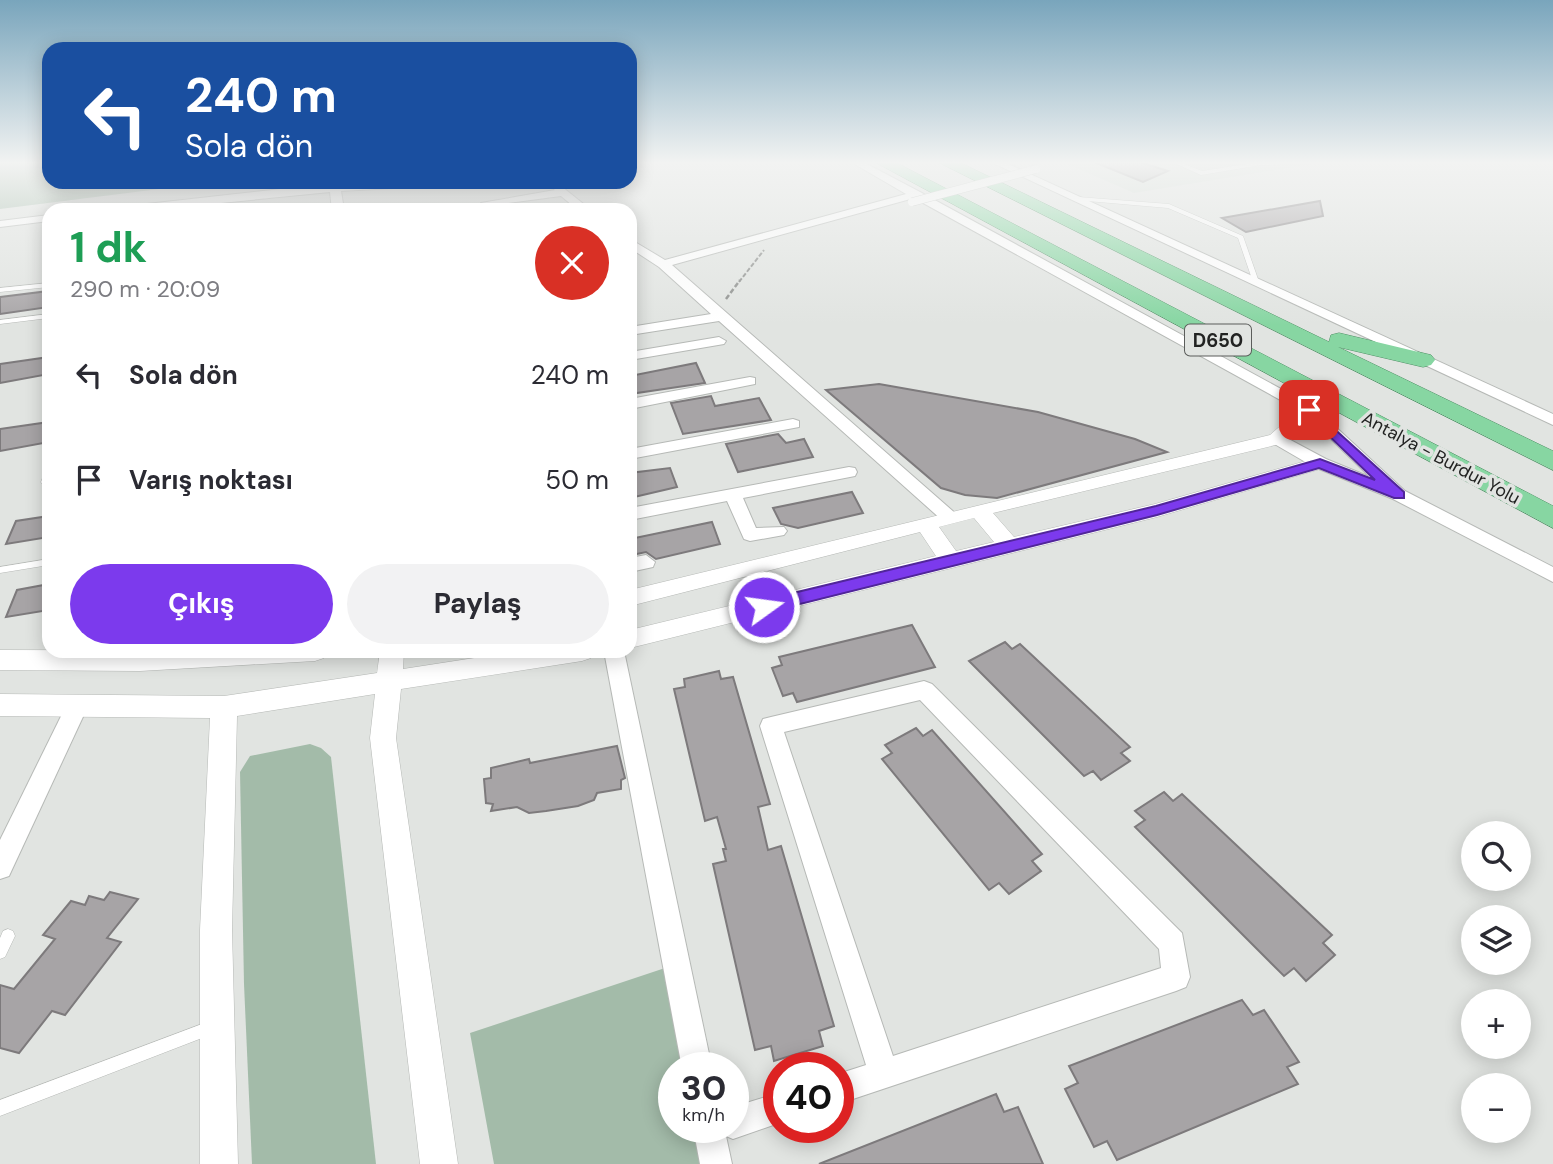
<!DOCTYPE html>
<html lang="tr">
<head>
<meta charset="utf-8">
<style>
  :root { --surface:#fff; --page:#f2f2f3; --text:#2b2b33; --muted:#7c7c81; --accent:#7c3aed }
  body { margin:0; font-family:"DM Sans",sans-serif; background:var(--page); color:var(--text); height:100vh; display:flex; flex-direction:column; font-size:26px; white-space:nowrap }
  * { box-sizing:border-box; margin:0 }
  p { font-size:23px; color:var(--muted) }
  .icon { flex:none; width:38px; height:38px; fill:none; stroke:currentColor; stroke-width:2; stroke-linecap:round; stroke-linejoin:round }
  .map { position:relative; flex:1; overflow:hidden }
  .panel { position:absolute; left:42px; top:203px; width:595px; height:455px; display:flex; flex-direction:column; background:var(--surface); border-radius:21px; box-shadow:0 4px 18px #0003 }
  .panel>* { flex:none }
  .banner { position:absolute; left:42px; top:42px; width:595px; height:147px; border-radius:21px; box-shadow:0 4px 18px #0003; background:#1a4fa0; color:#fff; overflow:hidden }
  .controls { position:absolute; left:1461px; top:821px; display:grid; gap:14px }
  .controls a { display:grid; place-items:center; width:70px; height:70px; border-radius:50%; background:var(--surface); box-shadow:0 4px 18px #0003; font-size:35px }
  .speed { position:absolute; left:658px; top:1052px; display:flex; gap:14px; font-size:35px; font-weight:700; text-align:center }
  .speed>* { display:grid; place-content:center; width:91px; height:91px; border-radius:50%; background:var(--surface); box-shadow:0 4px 18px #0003; line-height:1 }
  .speed small { font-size:18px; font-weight:400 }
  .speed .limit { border:10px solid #d22; background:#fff; color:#111 }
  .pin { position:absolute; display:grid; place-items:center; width:60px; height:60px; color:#fff; margin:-30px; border-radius:14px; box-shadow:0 4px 10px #0006 }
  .me { position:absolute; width:77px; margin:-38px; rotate:76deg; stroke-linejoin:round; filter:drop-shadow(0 0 5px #0008) }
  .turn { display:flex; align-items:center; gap:24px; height:147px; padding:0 28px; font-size:32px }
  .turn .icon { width:91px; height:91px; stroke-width:2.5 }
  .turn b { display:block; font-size:49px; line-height:60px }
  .round { display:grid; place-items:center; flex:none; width:74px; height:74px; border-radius:37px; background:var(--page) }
  .overview { display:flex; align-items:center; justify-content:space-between; height:119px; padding:0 28px }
  h1 { font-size:42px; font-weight:700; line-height:52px; color:#1e9e55 }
  .action { display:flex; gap:14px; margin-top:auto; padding:14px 28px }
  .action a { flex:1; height:80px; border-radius:42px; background:var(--accent); color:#fff; font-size:28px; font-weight:700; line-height:80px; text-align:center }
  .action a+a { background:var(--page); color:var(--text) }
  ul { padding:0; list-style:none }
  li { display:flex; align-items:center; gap:21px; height:105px; padding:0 28px }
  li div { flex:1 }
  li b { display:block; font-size:26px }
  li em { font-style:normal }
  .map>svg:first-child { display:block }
</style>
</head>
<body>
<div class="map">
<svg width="1553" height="1164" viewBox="0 0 1553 1164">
  <rect width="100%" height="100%" fill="#e1e4e1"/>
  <polygon fill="#d2dcd4" points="1063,162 1325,162 1134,193"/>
  <g fill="#a3bba9">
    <polygon points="0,162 49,162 49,182 215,182 0,209"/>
    <polygon points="310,744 321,748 331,757 376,1164 252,1164 244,984 240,772 250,756"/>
    <polygon points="668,967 686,1067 674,1068 674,1127 697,1127 704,1164 494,1164 470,1033"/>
  </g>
  <g fill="#a7a4a6" stroke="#7d7a7c" stroke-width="2">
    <polygon points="1094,162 1140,162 1168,171 1143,182"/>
    <polygon points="1320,201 1323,216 1246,232 1222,218"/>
    <polygon points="49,291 49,307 0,314 0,297"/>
    <polygon points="49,357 49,374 0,383 0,364"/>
    <polygon points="696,363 705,383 630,394 630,376"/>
    <polygon points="879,384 1038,412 1135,439 1167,452 997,498 965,495 941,488 826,390"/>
    <polygon points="711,396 715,406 759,398 771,420 683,434 671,403"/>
    <polygon points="49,422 49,442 0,451 0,429"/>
    <polygon points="778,434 786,443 804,439 813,457 738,472 726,444"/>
    <polygon points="670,468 677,487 630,498 630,473"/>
    <polygon points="852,492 863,513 798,528 781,524 773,508"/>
    <polygon points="49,516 49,537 6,544 16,521"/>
    <polygon points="712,522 720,544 656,559 646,552 632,555 630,539"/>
    <polygon points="49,584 49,610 6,617 17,590"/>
    <polygon points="912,625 935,667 797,702 793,693 783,696 772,668 782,665 779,657"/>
    <polygon points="1005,642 1012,649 1020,644 1130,747 1121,753 1130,761 1101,780 1093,771 1084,776 969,661"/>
    <polygon points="719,671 721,679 733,677 770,804 758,807 768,850 781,846 834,1026 819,1031 823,1046 774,1061 771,1046 755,1050 713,864 726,861 723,849 726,849 717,817 705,821 674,689 685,687 684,679"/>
    <polygon points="916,728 923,736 932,730 1042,854 1032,861 1041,871 1009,894 999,883 989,890 882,759 892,753 885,745"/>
    <polygon points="617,746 625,778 621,780 621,789 597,793 594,800 578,806 546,811 529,813 517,807 491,811 493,804 486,803 484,779 491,778 491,768 529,759 530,763"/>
    <polygon points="1164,792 1173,801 1182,794 1332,935 1323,943 1335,955 1306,981 1294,968 1284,976 1135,827 1145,820 1135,811"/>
    <polygon points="110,892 138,899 107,938 121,942 65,1015 52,1011 19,1053 0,1048 0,985 14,989 55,939 43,935 71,901 85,905 89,896 104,900"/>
    <polygon points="1242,1000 1253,1015 1264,1010 1299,1062 1287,1067 1298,1084 1117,1160 1107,1141 1094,1147 1065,1089 1078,1083 1069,1066"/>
    <polygon points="996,1094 1004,1112 1018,1107 1043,1164 819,1164"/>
  </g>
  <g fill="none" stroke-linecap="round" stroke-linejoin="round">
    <g stroke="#b6b9b6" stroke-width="1">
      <g id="service">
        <polygon points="1172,162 1179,162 1202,171 1259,162 1310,162 1307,164 1261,165 1201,175"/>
        <polygon points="1078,197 1169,204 1243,236 1259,282 1256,284 1253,282 1238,238 1168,208 1076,200 1075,199"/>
        <polygon points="49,283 49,287 0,292 0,288"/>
        <polygon points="49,314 49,318 0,324 0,320"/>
        <polygon points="49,469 49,482 45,485 42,484 41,482 45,472"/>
        <polygon points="49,559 49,565 0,573 0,567"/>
        <polygon points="8,929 13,931 15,936 5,957 0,959 0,938 3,931"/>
        <polygon points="210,1021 215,1023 217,1028 215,1033 0,1116 0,1100"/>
      </g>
    </g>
    <g stroke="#b6b9b6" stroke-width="2">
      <g id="minor">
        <polygon points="851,162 863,162 920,192 1314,407 1405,491 1553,567 1553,582 1393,499 1314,467 1271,442 1271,436 1283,436 1326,459 1370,477 1304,413 914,198 672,265 955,513 958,517 955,521 943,521 719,321 630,335 630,327 711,314 659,267 630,248 630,239 665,260 906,194"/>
        <polygon points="991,162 1004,162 1553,414 1553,425"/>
        <polygon points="391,182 451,182 446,185 341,191 344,210 332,210 330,192 150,210 114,210 120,207 290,188"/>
        <polygon points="556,182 591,210 578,210 561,196 486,206 481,203 555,190 550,185"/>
        <polygon points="49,215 49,221 0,227 0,221"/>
        <polygon points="719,337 726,341 724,344 630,360 630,352"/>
        <polygon points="750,377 755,378 755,384 630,409 630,399"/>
        <polygon points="793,419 799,421 799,427 630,459 630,449"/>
        <polygon points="849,467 855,468 857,472 855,476 743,498 756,528 784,527 787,531 784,535 750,541 744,539 727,501 630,520 630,508"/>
        <polygon points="646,555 655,562 653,567 630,572 630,558"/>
        <polygon points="604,651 624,651 712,1068 682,1068"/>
        <path d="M924,681L932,684L1182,933L1190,977L1186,987L1176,991L838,1104V1074L866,1065L760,726L763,719L771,717ZM920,700L1159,949L1161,968L893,1056L784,732Z"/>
        <polygon points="77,697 85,700 88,706 9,876 0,879 0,840 69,700"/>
        <polygon points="779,1093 779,1123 733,1139 726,1136 732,1164 700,1164 693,1127 733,1127 733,1107"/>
      </g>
    </g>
    <g stroke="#b6b9b6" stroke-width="1">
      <g id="tertiary">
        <path d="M1309,405L1318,410L1284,443L993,513L1014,537L1155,504L1320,457L1330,463L1327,467L1157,517L630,648V630L936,556L920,532L630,606V590L1270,435L1303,406ZM974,518L994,542L956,551L939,527Z"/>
        <polygon points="0,650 327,651 324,658 315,661 140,671 0,670"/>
        <polygon points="380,651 404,651 403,669 520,651 594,651 591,658 582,661 401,689 396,738 458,1164 420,1164 370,738 375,694 237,716 232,930 238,1164 200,1164 200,930 210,718 0,716 0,694 224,696 377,673"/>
      </g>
    </g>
    <g stroke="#509166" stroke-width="1">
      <g id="trunk">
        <polygon points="875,162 895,162 1553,506 1553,528"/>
        <polygon points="938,162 959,162 1329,342 1331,335 1339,333 1431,355 1435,360 1431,365 1423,367 1338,347 1553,451 1553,470"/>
      </g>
    </g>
    <g stroke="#8c8e8c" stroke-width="2" stroke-dasharray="4.5 2" stroke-linecap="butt">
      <polyline points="1060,162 1065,162"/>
      <polyline points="739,282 764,250"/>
    </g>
    <polyline stroke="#8c8e8c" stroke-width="2.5" stroke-dasharray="5 2.5" stroke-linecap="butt" points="726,299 740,280"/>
    <use href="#service" fill="#fff" fill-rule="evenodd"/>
    <use href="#minor" fill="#fff" fill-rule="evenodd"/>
    <use href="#tertiary" fill="#fff" fill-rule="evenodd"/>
    <use href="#trunk" fill="#87d6a2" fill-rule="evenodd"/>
    <g stroke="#b6b9b6" stroke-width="9" stroke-linecap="butt">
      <polyline id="pedestrian-bridge" points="912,202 1036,169"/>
    </g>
    <use href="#pedestrian-bridge" stroke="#fff" stroke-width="8"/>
  </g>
  <linearGradient id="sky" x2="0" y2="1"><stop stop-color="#79a5bc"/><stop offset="0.5" stop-color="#f2f3f2"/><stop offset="1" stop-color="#f2f3f2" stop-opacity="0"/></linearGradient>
  <rect width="1553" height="325" fill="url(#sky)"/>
  <polygon fill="#7c3aed" stroke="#51269a" stroke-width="2" points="1309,406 1404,492 1404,498 1394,498 1319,468 1157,515 764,613 755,607 764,600 1156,506 1320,459 1375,480 1304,412 1303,410"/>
  <g text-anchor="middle" stroke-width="7" stroke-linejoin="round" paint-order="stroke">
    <g font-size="18" fill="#222322" stroke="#e1e4e1">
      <text transform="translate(1441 458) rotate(28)" y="6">Antalya - Burdur Yolu</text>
    </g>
    <rect fill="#e1e4e1" stroke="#5b5d5b" stroke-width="2" x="1185" y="324.5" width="66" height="31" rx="5"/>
    <g font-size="19" font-weight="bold" fill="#222322">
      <text x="1218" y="347">D650</text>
    </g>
  </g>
</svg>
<div class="controls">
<a><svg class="icon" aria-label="search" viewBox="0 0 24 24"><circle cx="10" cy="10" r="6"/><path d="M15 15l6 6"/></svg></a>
<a><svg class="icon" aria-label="layers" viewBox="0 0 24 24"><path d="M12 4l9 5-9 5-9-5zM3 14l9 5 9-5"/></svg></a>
<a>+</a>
<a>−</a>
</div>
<div class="speed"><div>30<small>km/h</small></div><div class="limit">40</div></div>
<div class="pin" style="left:1309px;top:410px;background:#d93025"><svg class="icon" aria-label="arrive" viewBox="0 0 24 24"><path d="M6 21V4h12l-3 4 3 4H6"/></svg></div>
<svg class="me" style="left:764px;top:607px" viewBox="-20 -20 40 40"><circle r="17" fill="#7c3aed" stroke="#fff" stroke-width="3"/><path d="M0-11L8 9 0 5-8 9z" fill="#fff"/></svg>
<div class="banner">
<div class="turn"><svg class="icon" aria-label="left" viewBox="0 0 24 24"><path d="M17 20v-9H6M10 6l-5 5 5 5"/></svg><div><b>240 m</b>Sola dön</div></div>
</div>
<section class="panel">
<div class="overview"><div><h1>1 dk</h1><p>290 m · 20:09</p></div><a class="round" style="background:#d93025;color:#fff"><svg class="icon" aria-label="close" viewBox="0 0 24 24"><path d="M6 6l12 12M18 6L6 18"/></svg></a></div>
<ul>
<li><svg class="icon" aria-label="left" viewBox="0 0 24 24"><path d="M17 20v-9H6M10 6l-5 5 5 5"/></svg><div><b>Sola dön</b></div><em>240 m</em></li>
<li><svg class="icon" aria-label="arrive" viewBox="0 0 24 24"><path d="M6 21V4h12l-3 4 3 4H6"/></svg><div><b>Varış noktası</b></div><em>50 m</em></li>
</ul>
<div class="action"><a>Çıkış</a><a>Paylaş</a></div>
</section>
</div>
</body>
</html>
